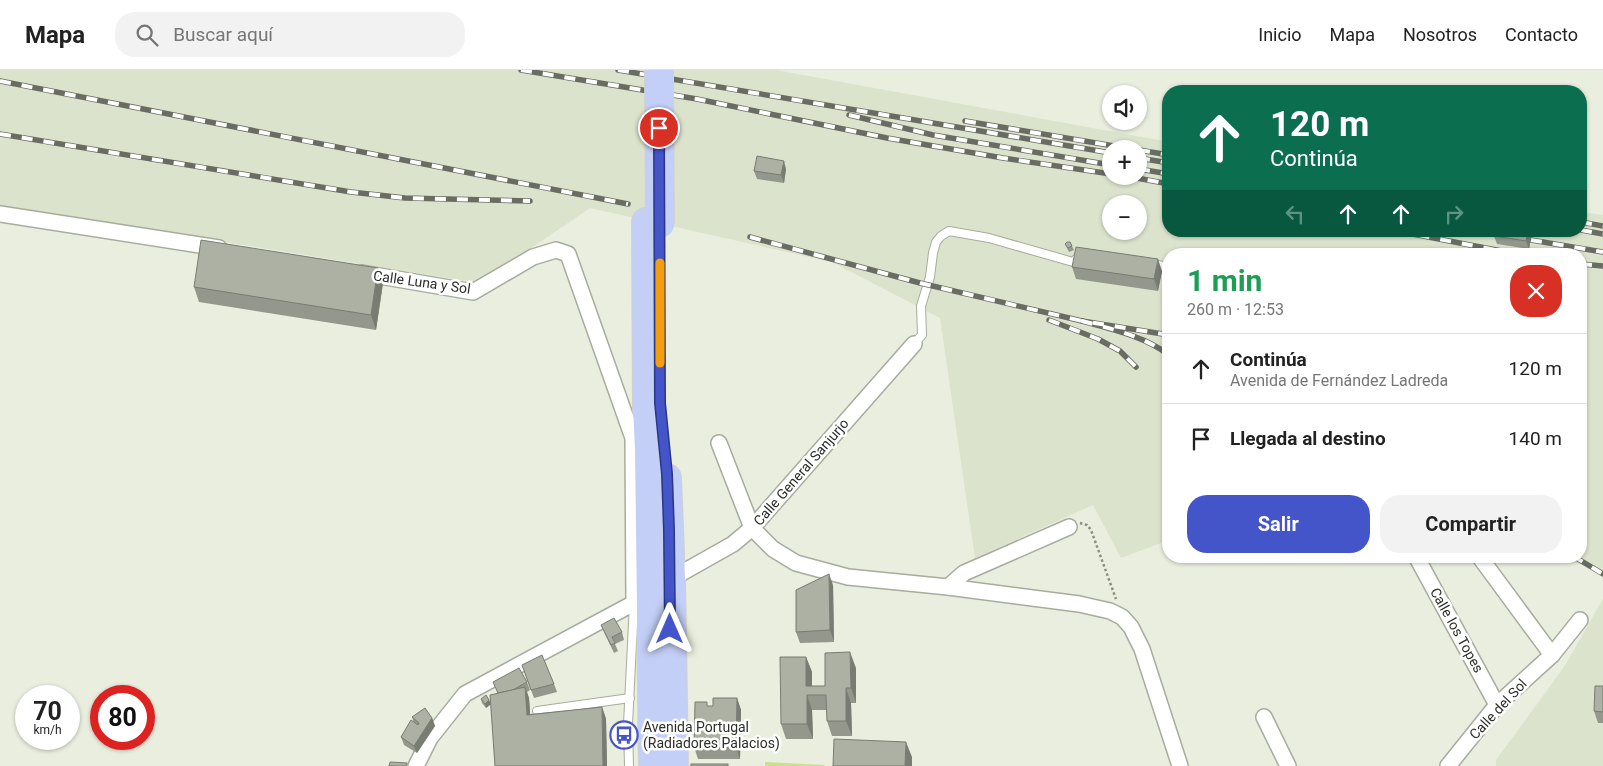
<!DOCTYPE html>
<html lang="es">
<head>
<meta charset="utf-8">
<style>
  :root { --surface:#fff; --page:#f2f2f2; --text:#222; --muted:#767676; --line:#e0e0e0; --accent:#4455ca }
  body { margin:0; font-family:Roboto,sans-serif; background:var(--page); color:var(--text); height:100vh; display:flex; flex-direction:column; font-size:19px; white-space:nowrap }
  * { box-sizing:border-box; margin:0 }
  p { font-size:16px; color:var(--muted) }
  .icon { flex:none; width:28px; height:28px; fill:none; stroke:currentColor; stroke-width:2; stroke-linecap:round; stroke-linejoin:round }
  .map { position:relative; flex:1; overflow:hidden }
  .sheet { position:absolute; left:1162px; top:178px; width:425px; height:315px; display:flex; flex-direction:column; background:var(--surface); border-radius:20px; box-shadow:0 1px 4px #0004 }
  .sheet>* { flex:none }
  .guide { position:absolute; left:1162px; top:15px; width:425px; height:152px; border-radius:20px; box-shadow:0 1px 4px #0004; background:#0b6e4f; color:#fff; overflow:hidden }
  .buttons { position:absolute; left:1102px; top:15px; display:grid; gap:10px }
  .buttons a { display:grid; place-items:center; width:45px; height:45px; border-radius:50%; background:var(--surface); box-shadow:0 1px 4px #0004; font-size:25px }
  .speed { position:absolute; left:15px; top:615px; display:flex; gap:10px; font-size:25px; font-weight:700; text-align:center }
  .speed>* { display:grid; place-content:center; width:65px; height:65px; border-radius:50%; background:var(--surface); box-shadow:0 1px 4px #0004; line-height:1 }
  .speed small { font-size:12px; font-weight:400 }
  .speed .limit { border:8px solid #d22; background:#fff; color:#111 }
  .pin { position:absolute; display:grid; place-items:center; width:42px; height:42px; color:#fff; margin:-21px; border:2px solid #fff; border-radius:50%; box-shadow:0 1px 5px #0007 }
  .me { position:absolute; width:55px; margin:-28px; rotate:0deg; stroke-linejoin:round; filter:drop-shadow(0 0 4px #0008) }
  .turn { display:flex; align-items:center; gap:18px; height:105px; padding:0 25px; font-size:22px }
  .turn .icon { width:65px; height:65px; stroke-width:2.5 }
  .turn b { display:block; font-size:35px; line-height:42px }
  .lanes { display:flex; align-items:center; height:48px; padding:0 25px; background:#0003; justify-content:center; gap:25px; direction:ltr }
  .lanes .off { opacity:.35 }
  .round { display:grid; place-items:center; flex:none; width:52px; height:52px; border-radius:20px; background:var(--page) }
  .summary { display:flex; align-items:center; justify-content:space-between; height:85px; padding:0 25px }
  h1 { font-size:30px; font-weight:700; line-height:38px; color:#1e9e55 }
  .button { display:flex; gap:10px; margin-top:auto; padding:10px 25px }
  .button a { flex:1; height:58px; border-radius:20px; background:var(--accent); color:#fff; font-size:20px; font-weight:700; line-height:58px; text-align:center }
  .button a+a { background:var(--page); color:var(--text) }
  ul { padding:0; list-style:none }
  li { display:flex; align-items:center; gap:15px; height:70px; padding:0 25px; border-top:1px solid var(--line) }
  li div { flex:1 }
  li b { display:block; font-size:19px }
  li em { font-style:normal }
  header { display:flex; align-items:center; gap:30px; box-sizing:border-box; height:70px; padding:0 25px; background:var(--surface); border-bottom:1px solid var(--line) }
  header strong { font-size:24px }
  nav { display:flex; gap:28px; margin-inline-start:auto; font-size:18px }
  .search { width:350px; height:45px; background:var(--page); display:flex; align-items:center; gap:12px; box-sizing:border-box; padding:0 18px; border-radius:20px; color:var(--muted); font-size:19px }
  .map>svg:first-child { display:block }
</style>
</head>
<body>
<header>
<strong>Mapa</strong>
<div class="search"><svg class="icon" aria-label="search" viewBox="0 0 24 24"><circle cx="10" cy="10" r="6"/><path d="M15 15l6 6"/></svg>Buscar aquí</div>
<nav><a>Inicio</a><a>Mapa</a><a>Nosotros</a><a>Contacto</a></nav>
</header>
<div class="map">
<svg width="1603" height="696" viewBox="0 0 1603 696">
  <rect width="100%" height="100%" fill="#e9eede"/>
  <g fill="#dce3cc" fill-rule="evenodd">
    <path d="M0,0H776L1169,72V161H1581V142L1603,145V501L1551,486H1581V184H1169V470L1121,488L1093,435L975,488L940,248L832,192L590,138L480,213L0,136ZM1111,79H1139V106H1111ZM1111,134H1139V161H1111Z"/>
    <polygon points="1603,529 1603,696 1496,696 1496,690 1564,597"/>
  </g>
  <polygon fill="#c9e18f" points="765,692 825,695 824,696 765,696"/>
  <g fill="none" stroke-linecap="round" stroke-linejoin="round">
    <g stroke="#a7ac9e" stroke-width="10">
      <g id="lane">
        <polyline points="1151,194 1169,197"/>
        <polyline points="914,274 922,265 921,236 930,207 933,183 936,172 941,166 949,161 989,168 1073,192 1079,186"/>
        <polyline points="537,641 630,628"/>
        <polyline points="629,696 628,654 634,533"/>
      </g>
    </g>
    <g stroke="#a7ac9e" stroke-width="18">
      <g id="street">
        <polyline points="0,144 219,178"/>
        <polyline points="362,203 473,222 533,187 556,180 568,184 633,368 634,533 465,624 430,668 416,696"/>
        <polyline points="719,373 752,458 773,479 796,493 848,507 948,517 1079,534 1110,541 1122,547 1131,557 1142,579 1180,696"/>
        <polyline points="1416,486 1497,635"/>
        <polyline points="1479,486 1552,585"/>
        <polyline points="671,509 733,474 752,458 914,274"/>
        <polyline points="948,517 964,503 1069,457"/>
        <polyline points="1264,647 1288,696"/>
        <polyline points="1448,696 1497,635 1552,585 1580,550"/>
      </g>
    </g>
    <g stroke="#d1d1d0" stroke-width="30">
      <g id="highway">
        <polyline points="646,152 647,337 649,379 653,696"/>
        <polyline points="667,408 671,509 674,696"/>
      </g>
    </g>
    <polyline stroke="#8a8e83" stroke-width="2.5" stroke-dasharray="2.5 2.5" stroke-linecap="butt" points="1080,453 1087,455 1091,460 1116,529"/>
    <use href="#lane" stroke="#fff" stroke-width="8"/>
    <use href="#street" stroke="#fff" stroke-width="15"/>
    <use href="#highway" stroke="#c3cff6" stroke-width="28"/>
    <g stroke="#696c63" stroke-width="5.5">
      <g id="rail">
        <polyline points="521,0 697,29 887,68 1003,88 1111,104"/>
        <polyline points="618,0 1111,83"/>
        <polyline points="0,11 628,134"/>
        <polyline points="849,45 933,65 1111,95"/>
        <polyline points="965,51 1132,79"/>
        <polyline points="0,64 351,122 405,128 530,131"/>
        <polyline points="1139,80 1169,85"/>
        <polyline points="1139,88 1169,93"/>
        <polyline points="1139,99 1169,104"/>
        <polyline points="1126,106 1169,114"/>
        <polyline points="1581,152 1603,156"/>
        <polyline points="1581,160 1603,164"/>
        <polyline points="1397,161 1517,184"/>
        <polyline points="1477,161 1498,165"/>
        <polyline points="750,167 920,213 1082,251"/>
        <polyline points="1531,170 1603,182"/>
        <polyline points="1581,194 1603,196"/>
        <polyline points="1049,250 1098,269 1120,281 1136,297"/>
        <path d="M1169,265L1082,251C1111,259 1144,266 1169,285"/>
        <polyline points="1573,486 1603,504"/>
      </g>
    </g>
    <use href="#rail" stroke="#fff" stroke-width="4" stroke-dasharray="11" stroke-linecap="butt"/>
    <g stroke="#d1d1d0" stroke-width="30" stroke-linecap="butt">
      <polyline id="highway-bridge" points="659,0 660,154"/>
    </g>
    <use href="#highway-bridge" stroke="#c3cff6" stroke-width="28"/>
  </g>
  <g fill="#94988c">
    <polygon points="786,99 784,113 757,109 754,101"/>
    <polygon points="1532,162 1529,179 1497,174 1494,166"/>
    <polygon points="1070,172 1074,180 1069,182 1065,174"/>
    <polygon points="1072,197 1162,201 1158,221 1076,209"/>
    <polygon points="383,213 376,260 199,232 194,217"/>
    <polygon points="833,515 834,572 800,573 796,562"/>
    <polygon points="601,555 622,562 624,570 615,574 618,581 614,583 604,562"/>
    <polygon points="806,587 812,602 812,616 825,616 856,598 856,633 851,633 852,666 832,666 827,651 827,640 812,640 813,669 786,669 781,654"/>
    <polygon points="522,595 554,614 557,622 534,628"/>
    <polygon points="493,612 527,612 530,620 527,622 529,628 530,644 602,637 606,649 607,696 495,696 491,634 486,638 482,633 481,629 489,630 491,634 498,623"/>
    <polygon points="1603,616 1603,653 1598,653 1594,641"/>
    <polygon points="737,628 741,640 740,689 698,689 694,677 709,636 713,636"/>
    <polygon points="412,647 432,648 435,656 417,683 404,675 401,667 414,653"/>
  </g>
  <g fill="#787c72">
    <polygon points="784,91 786,99 784,113 781,105"/>
    <polygon points="1528,161 1532,162 1529,179 1526,171"/>
    <polygon points="1158,189 1162,201 1158,221 1154,209"/>
    <polygon points="378,198 383,213 376,260 371,245"/>
    <polygon points="829,504 833,515 834,572 830,560"/>
    <polygon points="850,582 856,598 856,633 851,618"/>
    <polygon points="806,587 812,602 812,625 806,616"/>
    <polygon points="525,617 529,628 531,656 527,645"/>
    <polygon points="846,618 851,633 852,666 846,651"/>
    <polygon points="807,625 812,640 813,669 807,654"/>
    <polygon points="737,628 741,640 740,689 736,678"/>
    <polygon points="489,630 491,634 486,638 485,634"/>
    <polygon points="602,637 606,649 607,696 603,696"/>
    <polygon points="432,648 435,656 417,683 414,676"/>
    <polygon points="906,672 912,687 912,696 905,696"/>
  </g>
  <g fill="#acb1a3" stroke="#787c72">
    <polygon points="757,86 784,91 781,105 754,101"/>
    <polygon points="1495,161 1528,161 1526,171 1494,166"/>
    <polygon points="201,170 378,198 371,245 194,217"/>
    <polygon points="1067,172 1070,172 1072,176 1068,178 1065,174"/>
    <polygon points="1076,177 1158,189 1154,209 1072,197"/>
    <polygon points="829,504 830,560 796,562 796,520"/>
    <polygon points="614,548 622,562 612,567 615,573 611,575 601,555"/>
    <polygon points="850,582 851,618 846,618 846,651 827,651 826,625 807,625 807,654 781,654 780,587 806,587 806,616 825,616 825,583"/>
    <polygon points="542,585 554,614 531,620 522,595"/>
    <polygon points="519,598 527,612 513,620 498,623 493,612"/>
    <polygon points="1595,616 1603,616 1603,642 1594,641"/>
    <polygon points="525,617 527,645 602,637 603,696 495,696 490,625"/>
    <polygon points="486,625 489,630 485,634 481,629"/>
    <polygon points="713,628 737,628 736,678 694,677 695,632 707,632 707,636 713,636"/>
    <polygon points="425,638 432,648 414,676 401,667 411,650 418,655 419,653 412,647"/>
    <polygon points="834,669 906,672 905,696 833,696"/>
    <polygon points="390,692 407,693 406,696 389,696"/>
    <rect x="691" y="694" width="37" height="2"/>
  </g>
  <g fill="none" stroke-linecap="round" stroke-linejoin="round">
    <g stroke="#2c3783" stroke-width="12">
      <polyline id="route" points="659,58 660,333 667,404 669,460 670,559"/>
    </g>
    <use href="#route" stroke="#4455ca" stroke-width="9"/>
    <polyline stroke="#f59e0b" stroke-width="9" points="660,193 660,293"/>
  </g>
  <defs>
    <g id="bus-ring" transform="scale(1.4375)"><circle r="9.5" fill="#fff" stroke="#4455ca" stroke-width="1.5"/><path d="M-5-6H5V4H4V6H2V4H-2V6H-4V4H-5ZM-3.5-4V0h7V-4ZM-3.5 1.2v1.5H-2V1.2ZM2 1.2v1.5H3.5V1.2Z" fill="#4455ca"/></g>
  </defs>
  <g fill-rule="evenodd">
    <use href="#bus-ring" x="624" y="665"/>
  </g>
  <g text-anchor="middle" stroke-width="5" stroke-linejoin="round" paint-order="stroke">
    <g font-size="14" fill="#2c2e28" stroke="#fff">
      <text transform="translate(422 212) rotate(8)" y="5">Calle Luna y Sol</text>
      <text transform="translate(801 402) rotate(-49)" y="5">Calle General Sanjurjo</text>
      <text transform="translate(1457 560) rotate(61)" y="5">Calle los Topes</text>
      <text transform="translate(1498 639) rotate(-47)" y="5">Calle del Sol</text>
    </g>
    <g font-size="14" fill="#2c2e28" stroke="#fff" text-anchor="start">
      <text x="643" y="662">Avenida Portugal<tspan x="643" dy="16">(Radiadores Palacios)</tspan></text>
    </g>
  </g>
</svg>
<div class="buttons">
<a><svg class="icon" aria-label="sound" viewBox="0 0 24 24"><path d="M4 9h4l5-4v14l-5-4H4zM17 9q2 3 0 6"/></svg></a>
<a>+</a>
<a>−</a>
</div>
<div class="speed"><div>70<small>km/h</small></div><div class="limit">80</div></div>
<div class="pin" style="left:659px;top:58px;background:#d93025"><svg class="icon" aria-label="arrive" viewBox="0 0 24 24"><path d="M6 21V4h12l-3 4 3 4H6"/></svg></div>
<svg class="me" style="left:670px;top:559px" viewBox="-20 -20 40 40"><path d="M0-17L14 15 0 8-14 15z" fill="#4455ca" stroke="#fff" stroke-width="4"/></svg>
<div class="guide">
<div class="turn"><svg class="icon" aria-label="ahead" viewBox="0 0 24 24"><path d="M12 20V5M6 11l6-6 6 6"/></svg><div><b>120 m</b>Continúa</div></div>
<div class="lanes"><svg class="icon off" aria-label="left" viewBox="0 0 24 24"><path d="M17 20v-9H6M10 6l-5 5 5 5"/></svg><svg class="icon" aria-label="ahead" viewBox="0 0 24 24"><path d="M12 20V5M6 11l6-6 6 6"/></svg><svg class="icon" aria-label="ahead" viewBox="0 0 24 24"><path d="M12 20V5M6 11l6-6 6 6"/></svg><svg class="icon off" aria-label="right" viewBox="0 0 24 24"><path d="M7 20v-9h11M14 6l5 5-5 5"/></svg></div>
</div>
<section class="sheet">
<div class="summary"><div><h1>1 min</h1><p>260 m · 12:53</p></div><a class="round" style="background:#d93025;color:#fff"><svg class="icon" aria-label="close" viewBox="0 0 24 24"><path d="M6 6l12 12M18 6L6 18"/></svg></a></div>
<ul>
<li><svg class="icon" aria-label="ahead" viewBox="0 0 24 24"><path d="M12 20V5M6 11l6-6 6 6"/></svg><div><b>Continúa</b><p>Avenida de Fernández Ladreda</p></div><em>120 m</em></li>
<li><svg class="icon" aria-label="arrive" viewBox="0 0 24 24"><path d="M6 21V4h12l-3 4 3 4H6"/></svg><div><b>Llegada al destino</b></div><em>140 m</em></li>
</ul>
<div class="button"><a>Salir</a><a>Compartir</a></div>
</section>
</div>
</body>
</html>
